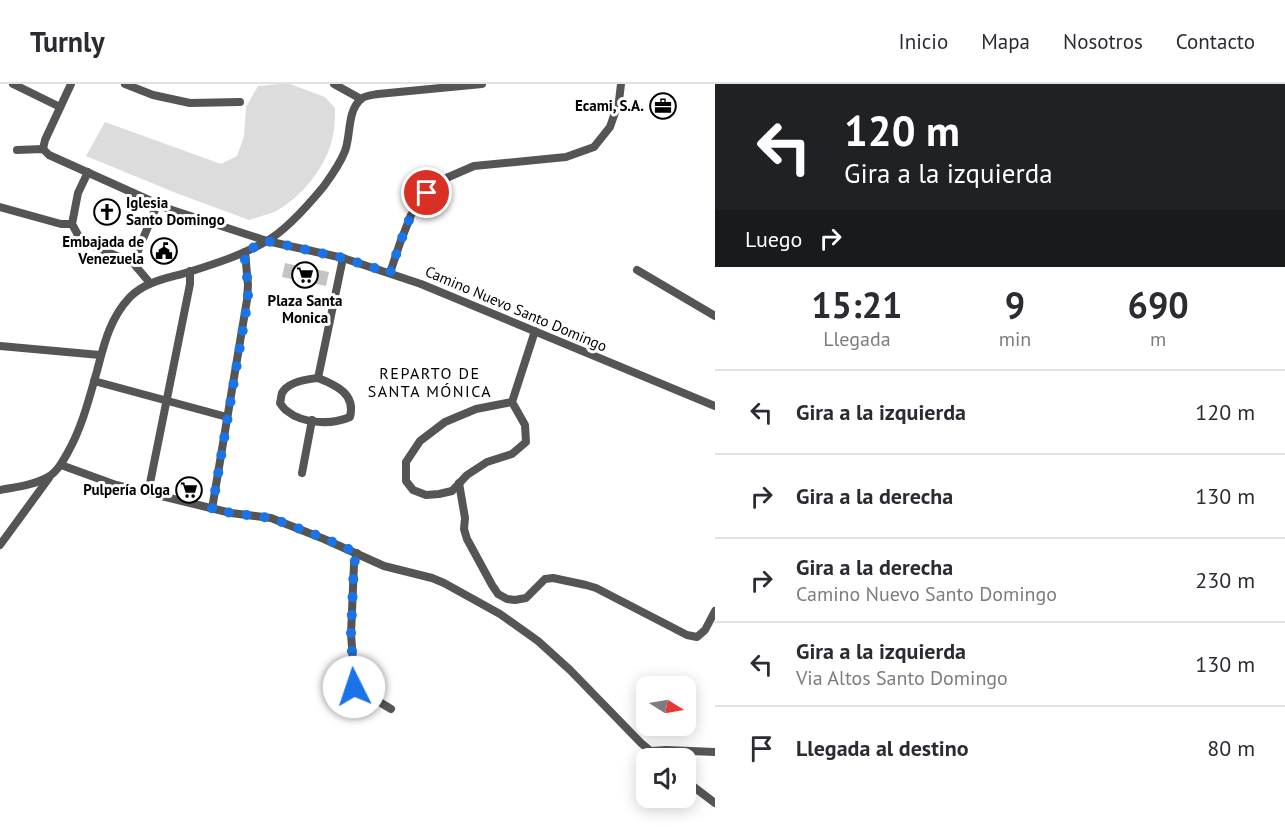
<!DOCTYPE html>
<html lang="es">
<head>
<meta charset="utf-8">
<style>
  :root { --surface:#fff; --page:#f7f7f7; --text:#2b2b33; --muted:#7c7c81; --line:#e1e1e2 }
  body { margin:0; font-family:"PT Sans",sans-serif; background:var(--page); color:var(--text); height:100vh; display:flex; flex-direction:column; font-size:22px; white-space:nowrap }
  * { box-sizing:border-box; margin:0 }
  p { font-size:20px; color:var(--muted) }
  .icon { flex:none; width:33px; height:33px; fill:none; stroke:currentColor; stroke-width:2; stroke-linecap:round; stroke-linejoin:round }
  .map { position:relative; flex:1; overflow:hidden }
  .side { display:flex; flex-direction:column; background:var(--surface); width:570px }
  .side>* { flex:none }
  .banner { background:#202124; color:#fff; overflow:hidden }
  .needle { width:39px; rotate:101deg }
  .fabs { position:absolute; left:636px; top:592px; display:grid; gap:12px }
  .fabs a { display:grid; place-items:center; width:60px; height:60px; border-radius:12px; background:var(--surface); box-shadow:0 3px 15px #0003; font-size:30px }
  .pin { position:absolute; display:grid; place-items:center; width:51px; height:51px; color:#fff; margin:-26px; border:3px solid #fff; border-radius:50%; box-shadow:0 2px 6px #0007 }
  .me { position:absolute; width:66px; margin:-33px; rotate:356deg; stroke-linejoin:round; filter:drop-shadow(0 0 4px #0008) }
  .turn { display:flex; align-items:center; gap:21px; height:126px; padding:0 30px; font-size:27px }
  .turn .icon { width:78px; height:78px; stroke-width:2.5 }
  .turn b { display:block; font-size:42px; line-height:51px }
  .then { display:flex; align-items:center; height:57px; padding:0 30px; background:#0003; gap:12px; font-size:22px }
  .eta { display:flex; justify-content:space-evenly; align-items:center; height:102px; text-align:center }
  .eta b { font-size:36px; font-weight:700; line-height:42px }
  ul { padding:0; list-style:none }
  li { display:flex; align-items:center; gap:18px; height:84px; padding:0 30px; border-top:2px solid var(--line) }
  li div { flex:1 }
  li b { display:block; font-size:22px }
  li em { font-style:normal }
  header { display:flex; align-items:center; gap:36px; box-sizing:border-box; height:84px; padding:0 30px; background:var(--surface); border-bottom:2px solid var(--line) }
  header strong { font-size:28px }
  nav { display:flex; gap:33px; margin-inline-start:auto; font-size:21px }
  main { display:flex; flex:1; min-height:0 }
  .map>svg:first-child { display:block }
</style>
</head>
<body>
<header>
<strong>Turnly</strong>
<nav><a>Inicio</a><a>Mapa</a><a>Nosotros</a><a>Contacto</a></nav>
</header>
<main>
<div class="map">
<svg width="715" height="743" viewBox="0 0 715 743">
  <rect width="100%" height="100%" fill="#fff"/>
  <path fill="#dcdcdc" d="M279,0H290L325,13L335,24C335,33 335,42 333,51C328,81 302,113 276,127C267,131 258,133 249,136L176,109L86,72L105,38L221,80L237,72L244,52L246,23L258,2Z"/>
  <polygon fill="#c4c4c4" points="285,179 329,188 326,202 282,193"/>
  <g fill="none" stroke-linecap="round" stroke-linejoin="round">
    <g stroke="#555" stroke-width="8">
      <polyline points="13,0 60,23"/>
      <polyline points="125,0 153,11 190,19 240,18"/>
      <polyline points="334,0 361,15"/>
      <polyline points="43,65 45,56 71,0"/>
      <polyline points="17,66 43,65 49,71 169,125 267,157 343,174 421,200 715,322"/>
      <polyline points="88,88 78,109 72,140 78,151 87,159 133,179 150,199"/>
      <polyline points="0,123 61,140 72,140"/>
      <polyline points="133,179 157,121"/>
      <polyline points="637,186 715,232"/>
      <polyline points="390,189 400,159 411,131 427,109 444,95 474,82 566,73 594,63 610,43 619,17 621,0"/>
      <polyline points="0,262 100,271"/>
      <path d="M318,294C336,301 356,310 350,333C332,341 303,340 287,327C284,325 282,322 280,319C281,316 281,312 282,309C288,298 307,295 318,294Z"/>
      <polyline points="318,294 343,174"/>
      <polyline points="94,297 227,333"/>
      <polyline points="512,318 476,325 445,338 420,357 406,378 406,397 413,406 426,411 439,410 452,407 467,391 487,378 512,370 526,358 525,341 512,318 535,247"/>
      <polyline points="61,381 116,401 231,429 271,434 324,455 384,482 432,494 444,499 500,530 538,557 570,586 641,659 660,675"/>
      <polyline points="302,389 312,336"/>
      <polyline points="459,399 465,434 464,445 467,455 492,501 498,510 507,515 515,516 526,514 545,495 553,494 586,501 596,504 687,551 697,553 705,546 715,527"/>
      <path d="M0,406C16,403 34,401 48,393C57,388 63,377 68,368C82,343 89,315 97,287C104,260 110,234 130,213C147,196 171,194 192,187C217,179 242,171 265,158C284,148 310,119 324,102C332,91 340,80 345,67C351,51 347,27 361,15C365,11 373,11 378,10L482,0"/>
      <polyline points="148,409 190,200 190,187"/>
      <polyline points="212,425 247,216 248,201 245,168"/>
      <polyline points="0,461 49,394"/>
      <polyline points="357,469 354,480 351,550 355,603 391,625"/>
      <polyline points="651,667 666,666 715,668"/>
      <polyline points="686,697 715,719"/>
    </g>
  </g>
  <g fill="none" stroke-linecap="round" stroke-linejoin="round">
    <polyline stroke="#1a73e8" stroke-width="10" stroke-dasharray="0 18" points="354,603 351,550 354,480 357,469 324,454 271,434 231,429 212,425 248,216 248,201 244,168 267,157 343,174 390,189 400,159 411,131 427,109"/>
  </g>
  <defs>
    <g id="office-ring" transform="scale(1.35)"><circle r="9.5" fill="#fff" stroke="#000" stroke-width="1.5"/><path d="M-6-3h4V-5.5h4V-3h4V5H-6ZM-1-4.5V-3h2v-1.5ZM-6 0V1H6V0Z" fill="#000"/></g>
    <g id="church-ring" transform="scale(1.35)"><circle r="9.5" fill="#fff" stroke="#000" stroke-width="1.5"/><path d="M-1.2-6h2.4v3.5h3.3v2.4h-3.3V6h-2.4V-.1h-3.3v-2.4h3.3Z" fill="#000"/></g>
    <g id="civic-ring" transform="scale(1.35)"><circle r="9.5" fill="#fff" stroke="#000" stroke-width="1.5"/><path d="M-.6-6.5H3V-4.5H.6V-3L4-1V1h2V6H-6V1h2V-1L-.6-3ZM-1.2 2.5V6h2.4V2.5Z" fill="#000"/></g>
    <g id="supermarket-ring" transform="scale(1.35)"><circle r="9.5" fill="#fff" stroke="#000" stroke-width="1.5"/><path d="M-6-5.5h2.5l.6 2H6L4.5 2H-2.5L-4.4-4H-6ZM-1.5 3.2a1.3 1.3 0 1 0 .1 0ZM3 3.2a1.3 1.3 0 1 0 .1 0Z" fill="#000"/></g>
  </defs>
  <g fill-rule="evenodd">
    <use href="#office-ring" x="663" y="22"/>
    <use href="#church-ring" x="107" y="128"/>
    <use href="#civic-ring" x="164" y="167"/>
    <use href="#supermarket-ring" x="305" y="191"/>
    <use href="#supermarket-ring" x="189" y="406"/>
  </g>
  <g text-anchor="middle" stroke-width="6" stroke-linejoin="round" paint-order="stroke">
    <g font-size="15" font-weight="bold" fill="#000" stroke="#fff" text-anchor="end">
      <text x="644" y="27">Ecami, S.A.</text>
      <text x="126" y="124" text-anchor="start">Iglesia<tspan x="126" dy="17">Santo Domingo</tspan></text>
      <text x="144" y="163">Embajada de<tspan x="144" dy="17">Venezuela</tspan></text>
      <text x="305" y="222" text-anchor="middle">Plaza Santa<tspan x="305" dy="17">Monica</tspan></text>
      <text x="170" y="411">Pulpería Olga</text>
    </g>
    <g font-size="15" fill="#000" stroke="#fff">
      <text transform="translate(516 225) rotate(23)" y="5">Camino Nuevo Santo Domingo</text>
    </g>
    <g font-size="16" letter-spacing="1.5" fill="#000" stroke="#fff">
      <text x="430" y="295">REPARTO DE<tspan x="430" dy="18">SANTA MÓNICA</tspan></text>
    </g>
  </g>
</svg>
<div class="fabs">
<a><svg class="needle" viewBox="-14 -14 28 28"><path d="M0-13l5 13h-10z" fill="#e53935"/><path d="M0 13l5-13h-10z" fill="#7c7c81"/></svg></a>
<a><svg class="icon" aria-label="sound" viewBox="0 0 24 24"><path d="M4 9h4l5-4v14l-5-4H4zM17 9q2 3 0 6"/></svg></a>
</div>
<div class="pin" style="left:427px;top:109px;background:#d93025"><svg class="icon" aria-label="arrive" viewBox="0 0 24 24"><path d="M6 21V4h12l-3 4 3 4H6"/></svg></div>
<svg class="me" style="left:354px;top:603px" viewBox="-20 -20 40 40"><circle r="19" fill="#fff"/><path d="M0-13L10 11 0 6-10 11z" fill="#1a73e8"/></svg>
</div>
<section class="side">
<div class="banner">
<div class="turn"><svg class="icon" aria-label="left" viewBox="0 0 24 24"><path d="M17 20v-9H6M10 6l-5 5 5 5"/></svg><div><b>120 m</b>Gira a la izquierda</div></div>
<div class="then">Luego<svg class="icon" aria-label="right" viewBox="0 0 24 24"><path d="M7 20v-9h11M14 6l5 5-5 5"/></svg></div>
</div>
<div class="eta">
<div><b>15:21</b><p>Llegada</p></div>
<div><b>9</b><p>min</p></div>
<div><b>690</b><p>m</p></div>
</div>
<ul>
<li><svg class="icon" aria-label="left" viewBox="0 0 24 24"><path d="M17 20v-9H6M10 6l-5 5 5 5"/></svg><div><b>Gira a la izquierda</b></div><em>120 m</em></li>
<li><svg class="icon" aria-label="right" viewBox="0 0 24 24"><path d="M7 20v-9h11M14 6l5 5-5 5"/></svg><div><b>Gira a la derecha</b></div><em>130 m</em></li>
<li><svg class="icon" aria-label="right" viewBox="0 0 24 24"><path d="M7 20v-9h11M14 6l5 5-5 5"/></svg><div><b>Gira a la derecha</b><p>Camino Nuevo Santo Domingo</p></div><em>230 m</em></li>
<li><svg class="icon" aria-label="left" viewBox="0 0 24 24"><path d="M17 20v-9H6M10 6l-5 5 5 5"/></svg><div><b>Gira a la izquierda</b><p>Via Altos Santo Domingo</p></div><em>130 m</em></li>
<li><svg class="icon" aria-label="arrive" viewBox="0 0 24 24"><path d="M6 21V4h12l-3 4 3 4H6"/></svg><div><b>Llegada al destino</b></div><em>80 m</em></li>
</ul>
</section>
</main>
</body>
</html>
